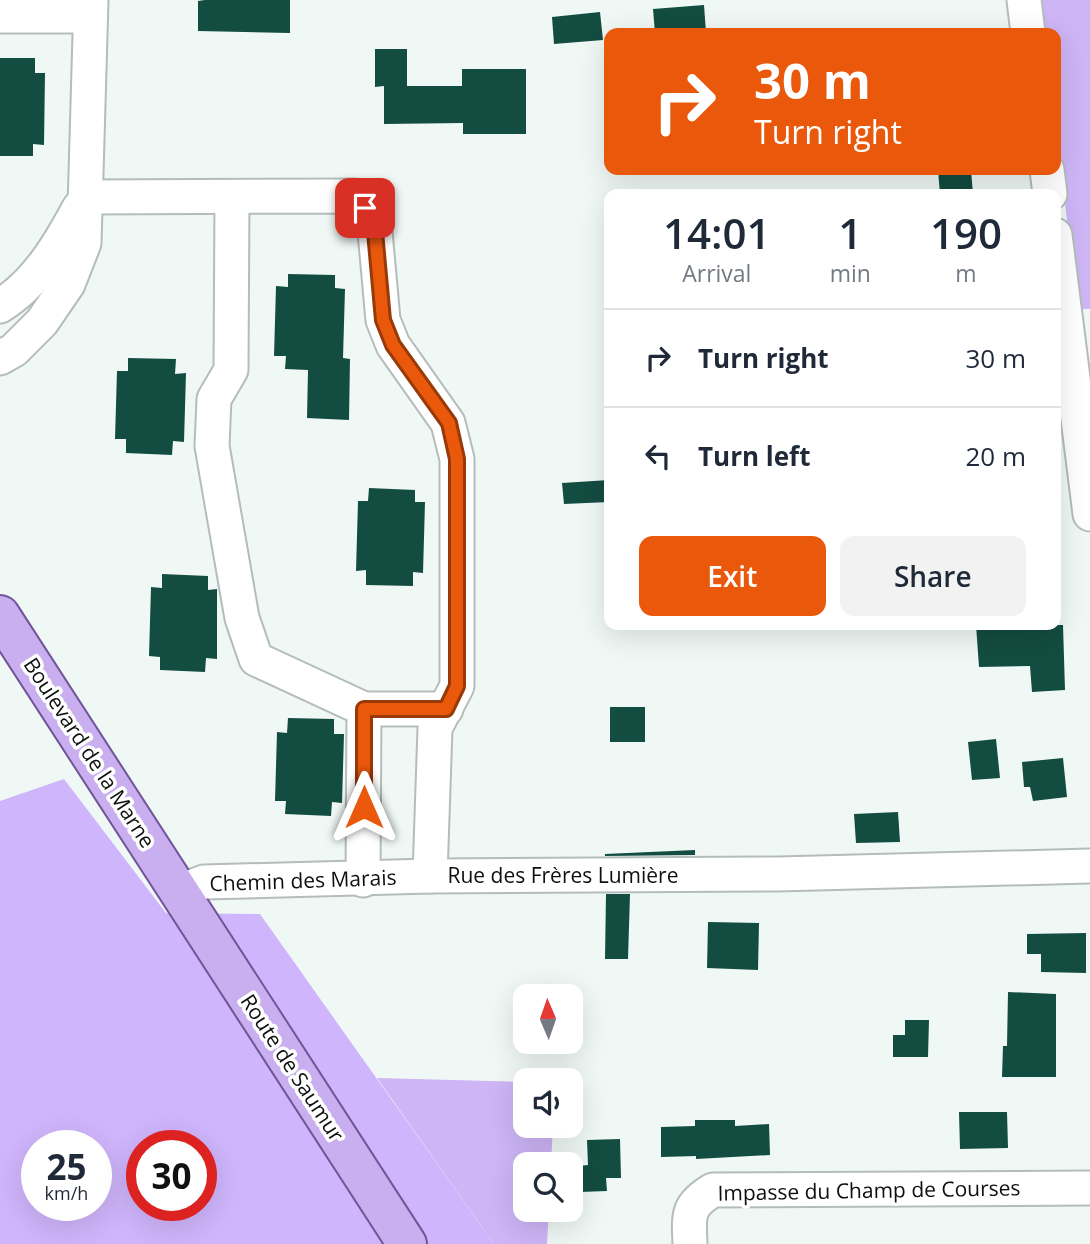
<!DOCTYPE html>
<html lang="en">
<head>
<meta charset="utf-8">
<style>
  :root { --surface:#fff; --page:#f2f2f3; --text:#1f2937; --muted:#747a83; --line:#e0e1e3; --accent:#ea580c }
  body { margin:0; font-family:"Open Sans",sans-serif; background:var(--page); color:var(--text); height:100vh; display:flex; flex-direction:column; font-size:26px; white-space:nowrap }
  * { box-sizing:border-box; margin:0 }
  p { font-size:23px; color:var(--muted) }
  .icon { flex:none; width:38px; height:38px; fill:none; stroke:currentColor; stroke-width:2; stroke-linecap:round; stroke-linejoin:round }
  .map { position:relative; flex:1; overflow:hidden }
  .drawer { position:absolute; left:604px; top:189px; width:457px; height:441px; display:flex; flex-direction:column; background:var(--surface); border-radius:14px; box-shadow:0 7px 28px #0002 }
  .drawer>* { flex:none }
  .hud { position:absolute; left:604px; top:28px; width:457px; height:147px; border-radius:14px; box-shadow:0 7px 28px #0002; background:#ea580c; color:#fff; overflow:hidden }
  .needle { width:46px; rotate:358deg }
  .tools { position:absolute; left:513px; top:984px; display:grid; gap:14px }
  .tools a { display:grid; place-items:center; width:70px; height:70px; border-radius:14px; background:var(--surface); box-shadow:0 7px 28px #0002; font-size:35px }
  .speed { position:absolute; left:21px; top:1130px; display:flex; gap:14px; font-size:35px; font-weight:700; text-align:center }
  .speed>* { display:grid; place-content:center; width:91px; height:91px; border-radius:50%; background:var(--surface); box-shadow:0 7px 28px #0002; line-height:1 }
  .speed small { font-size:18px; font-weight:400 }
  .speed .limit { border:10px solid #d22; background:#fff; color:#111 }
  .pin { position:absolute; display:grid; place-items:center; width:60px; height:60px; color:#fff; margin:-30px; border-radius:14px; box-shadow:0 4px 10px #0006 }
  .me { position:absolute; width:77px; margin:-38px; rotate:0deg; stroke-linejoin:round; filter:drop-shadow(0 0 5px #0008) }
  .turn { display:flex; align-items:center; gap:24px; height:147px; padding:0 35px; font-size:32px }
  .turn .icon { width:91px; height:91px; stroke-width:2.5 }
  .turn b { display:block; font-size:49px; line-height:60px }
  .eta { display:flex; justify-content:space-evenly; align-items:center; height:119px; text-align:center }
  .eta b { font-size:42px; font-weight:600; line-height:49px }
  .action { display:flex; gap:14px; margin-top:auto; padding:14px 35px }
  .action a { flex:1; height:80px; border-radius:14px; background:var(--accent); color:#fff; font-size:28px; font-weight:600; line-height:80px; text-align:center }
  .action a+a { background:var(--page); color:var(--text) }
  ul { padding:0; list-style:none }
  li { display:flex; align-items:center; gap:21px; height:98px; padding:0 35px; border-top:2px solid var(--line) }
  li div { flex:1 }
  li b { display:block; font-size:26px }
  li em { font-style:normal }
  .map>svg:first-child { display:block }
</style>
</head>
<body>
<div class="map">
<svg width="1090" height="1244" viewBox="0 0 1090 1244">
  <rect width="100%" height="100%" fill="#eff8f5"/>
  <g fill="#cdb5f6">
    <polygon points="1040,0 1090,0 1090,309 1078,309 1055,123 1055,33 1044,33"/>
    <polygon points="377,1078 525,1082 525,1125 553,1125 551,1164 525,1164 525,1209 549,1209 547,1244 494,1244"/>
  </g>
  <path fill="#cfb5fc" fill-rule="evenodd" d="M64,779L166,913L260,914L494,1244H0V801ZM37,1146H96V1206H37ZM142,1146H201V1206H142Z"/>
  <g fill="#134c41">
    <polygon points="205,0 290,0 290,33 198,31 198,1"/>
    <polygon points="704,5 706,33 655,33 653,9"/>
    <polygon points="600,12 603,40 554,44 552,17"/>
    <polygon points="375,49 407,49 407,86 462,86 462,69 526,69 526,134 463,134 463,123 384,124 384,86 375,87"/>
    <polygon points="0,58 35,58 35,73 45,73 44,145 33,144 33,156 0,156"/>
    <polygon points="938,170 971,170 973,194 940,194"/>
    <polygon points="288,274 335,275 335,288 345,289 343,358 350,359 349,420 307,418 308,370 285,369 286,356 274,356 276,286 288,287"/>
    <polygon points="128,358 176,359 175,374 186,373 184,442 173,441 172,455 126,453 126,439 115,439 117,371 128,371"/>
    <polygon points="609,480 609,502 564,504 562,483"/>
    <polygon points="369,488 415,490 415,502 425,502 423,573 413,572 413,586 366,585 366,570 356,571 358,501 368,501"/>
    <polygon points="162,574 208,576 208,590 217,589 217,659 206,658 205,672 160,670 160,657 149,656 151,587 162,588"/>
    <polygon points="976,625 1063,625 1065,690 1032,692 1030,666 979,667"/>
    <rect x="610" y="707" width="35" height="35"/>
    <polygon points="288,718 334,719 334,734 344,734 342,803 332,802 331,816 285,814 286,801 275,801 277,732 287,733"/>
    <polygon points="996,739 1000,778 972,780 968,742"/>
    <polygon points="1063,758 1067,797 1033,801 1030,787 1024,787 1022,762"/>
    <polygon points="898,812 900,842 856,843 854,814"/>
    <polygon points="695,850 695,855 605,856 605,854"/>
    <polygon points="606,894 630,894 628,959 605,959"/>
    <polygon points="708,922 759,923 758,970 707,968"/>
    <polygon points="1086,933 1086,973 1041,972 1041,954 1027,954 1027,934"/>
    <polygon points="1008,992 1056,994 1056,1077 1002,1077 1003,1046 1007,1046"/>
    <polygon points="905,1020 929,1020 928,1057 893,1057 893,1035 905,1035"/>
    <polygon points="959,1112 1007,1112 1008,1148 960,1149"/>
    <polygon points="695,1120 735,1120 735,1126 769,1124 770,1155 696,1159 696,1156 661,1157 661,1127 695,1126"/>
    <polygon points="620,1139 621,1178 606,1178 607,1191 580,1192 579,1166 588,1165 587,1140"/>
  </g>
  <g fill="none" stroke-linecap="round" stroke-linejoin="round">
    <g stroke="#b4bdbb" stroke-width="37">
      <g id="minor">
        <polyline points="1024,0 1028,33"/>
        <polyline points="0,16 90,16"/>
        <polyline points="1047,170 1050,194"/>
        <polyline points="85,197 355,196 374,221 383,320 393,345 448,423 457,459 457,686 435,728 430,876 778,874 1090,866"/>
        <polyline points="232,198 231,370 214,399 212,446 242,618 256,659 364,709 363,880"/>
        <polyline points="1055,235 1090,514"/>
        <path d="M0,306C37,283 59,245 79,208"/>
        <polyline points="0,358 14,350 42,322 68,284 84,243 91,0"/>
        <polyline points="364,709 446,709"/>
        <polyline points="178,892 204,882 430,876"/>
        <path d="M690,1244C689,1216 686,1206 713,1190L1090,1188"/>
      </g>
    </g>
    <g stroke="#705599" stroke-width="42">
      <polyline id="major" points="0,615 407,1244"/>
    </g>
    <use href="#minor" stroke="#fff" stroke-width="33"/>
    <use href="#major" stroke="#c9afef" stroke-width="38"/>
  </g>
  <g fill="none" stroke-linecap="round" stroke-linejoin="round">
    <g stroke="#983908" stroke-width="18">
      <polyline id="route" points="364,807 364,709 446,709 457,686 457,459 449,423 393,345 383,320 374,221 365,208"/>
    </g>
    <use href="#route" stroke="#ea580c" stroke-width="12"/>
  </g>
  <g text-anchor="middle" stroke-width="7" stroke-linejoin="round" paint-order="stroke">
    <g font-size="21" fill="#0d100f" stroke="#fff">
      <text transform="translate(89 753) rotate(57)" y="7">Boulevard de la Marne</text>
      <text x="563" y="883">Rue des Frères Lumière</text>
      <text transform="translate(303 881) rotate(-2)" y="7">Chemin des Marais</text>
      <text transform="translate(292 1068) rotate(57)" y="7">Route de Saumur</text>
      <text transform="translate(869 1191) rotate(-1)" y="7">Impasse du Champ de Courses</text>
    </g>
  </g>
</svg>
<div class="tools">
<a><svg class="needle" viewBox="-14 -14 28 28"><path d="M0-13l5 13h-10z" fill="#e53935"/><path d="M0 13l5-13h-10z" fill="#747a83"/></svg></a>
<a><svg class="icon" aria-label="sound" viewBox="0 0 24 24"><path d="M4 9h4l5-4v14l-5-4H4zM17 9q2 3 0 6"/></svg></a>
<a><svg class="icon" aria-label="search" viewBox="0 0 24 24"><circle cx="10" cy="10" r="6"/><path d="M15 15l6 6"/></svg></a>
</div>
<div class="speed"><div>25<small>km/h</small></div><div class="limit">30</div></div>
<div class="pin" style="left:365px;top:208px;background:#d93025"><svg class="icon" aria-label="arrive" viewBox="0 0 24 24"><path d="M6 21V4h12l-3 4 3 4H6"/></svg></div>
<svg class="me" style="left:364px;top:807px" viewBox="-20 -20 40 40"><path d="M0-17L14 15 0 8-14 15z" fill="#ea580c" stroke="#fff" stroke-width="4"/></svg>
<div class="hud">
<div class="turn"><svg class="icon" aria-label="right" viewBox="0 0 24 24"><path d="M7 20v-9h11M14 6l5 5-5 5"/></svg><div><b>30 m</b>Turn right</div></div>
</div>
<section class="drawer">
<div class="eta">
<div><b>14:01</b><p>Arrival</p></div>
<div><b>1</b><p>min</p></div>
<div><b>190</b><p>m</p></div>
</div>
<ul>
<li><svg class="icon" aria-label="right" viewBox="0 0 24 24"><path d="M7 20v-9h11M14 6l5 5-5 5"/></svg><div><b>Turn right</b></div><em>30 m</em></li>
<li><svg class="icon" aria-label="left" viewBox="0 0 24 24"><path d="M17 20v-9H6M10 6l-5 5 5 5"/></svg><div><b>Turn left</b></div><em>20 m</em></li>
</ul>
<div class="action"><a>Exit</a><a>Share</a></div>
</section>
</div>
</body>
</html>
